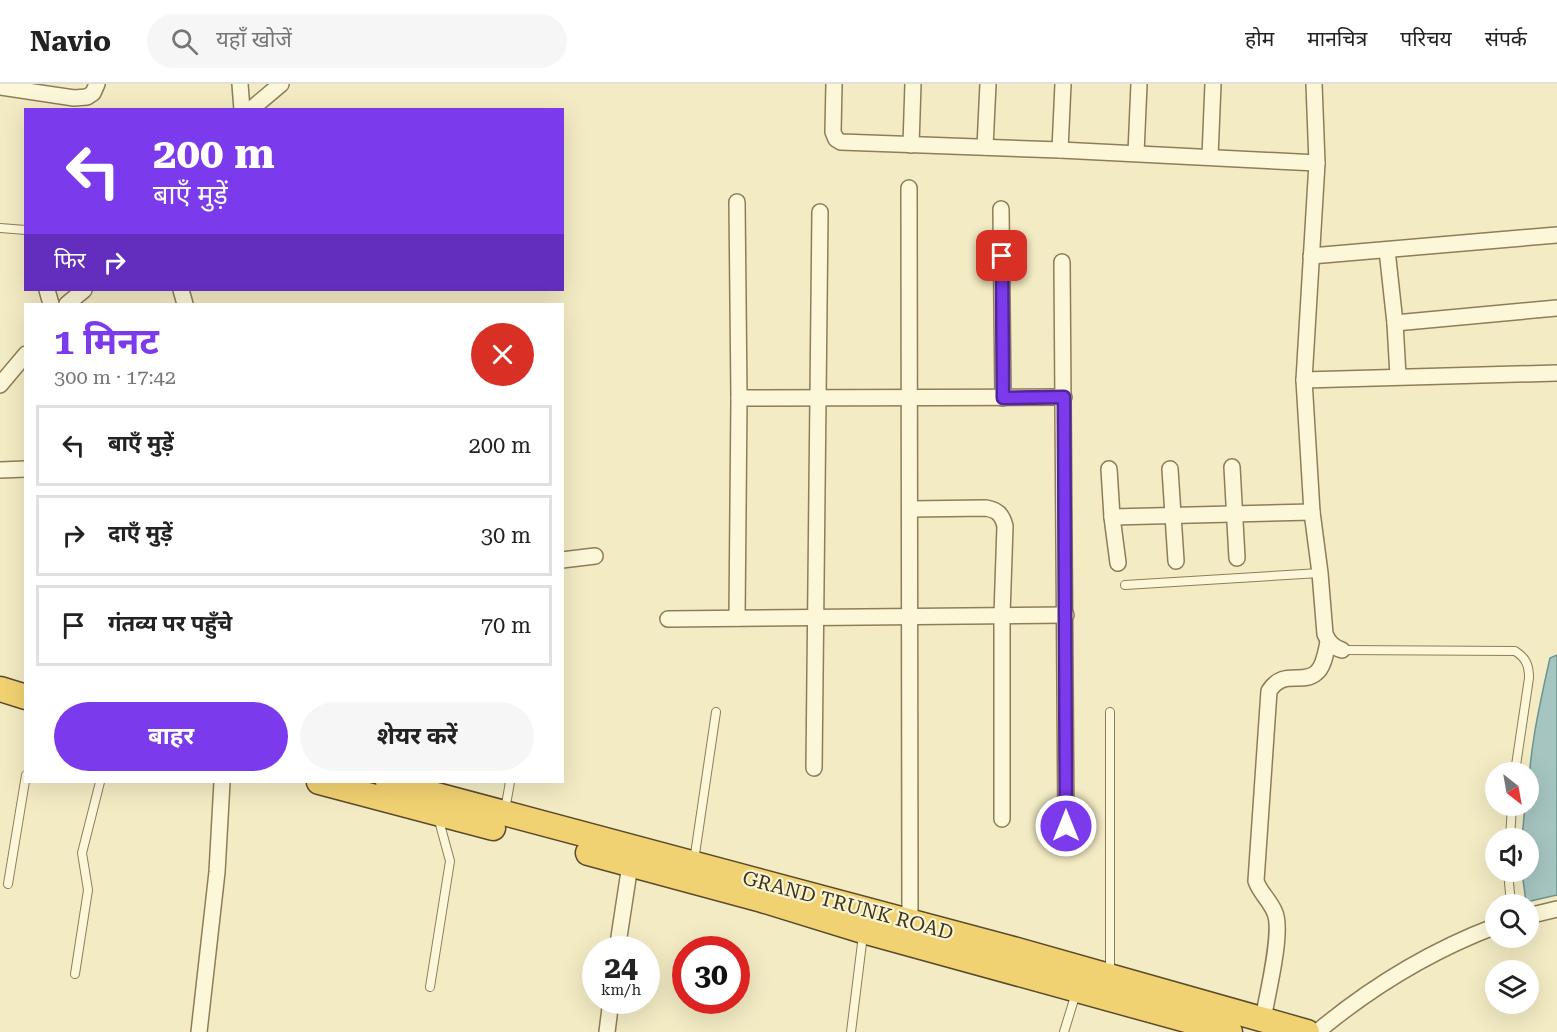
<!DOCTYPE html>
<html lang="hi">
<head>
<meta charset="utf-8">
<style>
  :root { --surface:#fff; --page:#f6f6f6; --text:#222; --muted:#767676; --line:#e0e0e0; --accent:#7c3aed }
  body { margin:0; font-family:"Roboto Serif","Noto Sans Devanagari",serif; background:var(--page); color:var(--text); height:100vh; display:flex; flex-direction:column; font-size:22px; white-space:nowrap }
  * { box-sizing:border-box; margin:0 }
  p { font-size:20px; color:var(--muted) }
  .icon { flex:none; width:33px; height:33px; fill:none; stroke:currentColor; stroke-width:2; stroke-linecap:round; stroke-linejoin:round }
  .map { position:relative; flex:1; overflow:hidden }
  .side { position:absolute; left:24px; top:219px; width:540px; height:480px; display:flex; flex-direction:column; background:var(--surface); border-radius:0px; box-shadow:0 6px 24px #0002 }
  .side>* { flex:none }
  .top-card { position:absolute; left:24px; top:24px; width:540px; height:183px; border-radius:0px; box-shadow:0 6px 24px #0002; background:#7c3aed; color:#fff; overflow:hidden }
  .needle { width:39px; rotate:149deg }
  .controls { position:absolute; left:1485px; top:678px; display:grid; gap:12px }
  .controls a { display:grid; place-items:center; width:54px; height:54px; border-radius:50%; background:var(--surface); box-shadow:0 6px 24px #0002; font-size:30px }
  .speed { position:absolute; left:582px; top:852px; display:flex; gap:12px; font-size:30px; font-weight:700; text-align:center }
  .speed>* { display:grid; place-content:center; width:78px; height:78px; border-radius:50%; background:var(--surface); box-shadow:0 6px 24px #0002; line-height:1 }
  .speed small { font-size:15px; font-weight:400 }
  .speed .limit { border:9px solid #d22; background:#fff; color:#111 }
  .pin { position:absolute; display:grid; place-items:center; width:51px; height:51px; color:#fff; margin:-26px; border-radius:12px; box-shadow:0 3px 9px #0006 }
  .me { position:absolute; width:66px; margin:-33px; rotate:0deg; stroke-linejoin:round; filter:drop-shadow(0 0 4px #0008) }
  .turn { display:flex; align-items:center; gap:21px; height:126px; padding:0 30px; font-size:27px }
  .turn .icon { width:78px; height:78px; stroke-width:2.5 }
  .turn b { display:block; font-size:42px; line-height:51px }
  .then { display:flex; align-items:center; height:57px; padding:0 30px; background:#0003; gap:12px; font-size:22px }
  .round { display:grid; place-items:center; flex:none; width:63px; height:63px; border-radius:32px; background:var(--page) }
  .headline { display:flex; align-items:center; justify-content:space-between; height:102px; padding:0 30px }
  h1 { font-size:36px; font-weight:700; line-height:45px; color:var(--accent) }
  .action { display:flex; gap:12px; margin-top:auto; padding:12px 30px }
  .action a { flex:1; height:69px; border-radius:36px; background:var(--accent); color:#fff; font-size:24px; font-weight:700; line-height:69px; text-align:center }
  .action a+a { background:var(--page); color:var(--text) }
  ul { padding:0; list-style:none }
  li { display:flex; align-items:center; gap:18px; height:81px; margin:0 12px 9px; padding:0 18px; border:3px solid var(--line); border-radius:0px }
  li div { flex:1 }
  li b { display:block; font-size:22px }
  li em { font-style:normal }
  header { display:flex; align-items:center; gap:36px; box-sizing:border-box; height:84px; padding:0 30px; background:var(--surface); border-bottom:2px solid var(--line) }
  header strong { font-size:28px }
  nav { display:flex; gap:33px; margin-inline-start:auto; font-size:21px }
  .search { width:420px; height:54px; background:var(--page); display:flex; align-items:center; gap:15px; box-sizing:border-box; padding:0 21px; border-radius:33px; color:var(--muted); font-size:22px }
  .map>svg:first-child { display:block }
</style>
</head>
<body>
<header>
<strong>Navio</strong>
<div class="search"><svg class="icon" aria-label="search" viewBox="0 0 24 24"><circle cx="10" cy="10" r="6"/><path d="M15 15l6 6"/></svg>यहाँ खोजें</div>
<nav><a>होम</a><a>मानचित्र</a><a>परिचय</a><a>संपर्क</a></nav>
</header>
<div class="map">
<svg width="1557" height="948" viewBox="0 0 1557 948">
  <rect width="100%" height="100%" fill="#f2ebc3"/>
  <path fill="#a6c5c0" stroke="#6b9590" stroke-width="1.5" d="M1557,571V811L1526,818L1522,788H1528V754H1522L1525,722H1528C1528,671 1539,623 1550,574Z"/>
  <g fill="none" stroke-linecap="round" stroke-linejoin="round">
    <g stroke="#8f7d58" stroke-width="10">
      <g id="service">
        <polyline points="0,144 26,146"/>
        <polyline points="1125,501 1320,489"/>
        <path d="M1342,566L1515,567C1526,574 1529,581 1529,594L1515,688"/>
        <polyline points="505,726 510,698"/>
        <polyline points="1510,754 1512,722"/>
        <polyline points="694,777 716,628"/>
        <polyline points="1508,788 1511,820"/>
        <polyline points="8,800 26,691"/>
        <polyline points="1110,888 1110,628"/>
        <polyline points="75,890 88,806 82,769 100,698"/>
        <polyline points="430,903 450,777 438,733"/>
        <polyline points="851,948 863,851"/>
        <polyline points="1064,948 1076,909"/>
      </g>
    </g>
    <g stroke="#8f7d58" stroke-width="18">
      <g id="minor">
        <polyline points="240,0 242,26"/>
        <polyline points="834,0 833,48 836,55 841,58 1060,66 1317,79"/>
        <path d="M1314,0L1317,79L1304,296L1312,428L1320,489L1325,550C1329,559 1333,563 1342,566"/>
        <polyline points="0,3 74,14 87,13 93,9 97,0"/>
        <polyline points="250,26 281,0"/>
        <polyline points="911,61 913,0"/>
        <polyline points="985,63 988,0"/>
        <polyline points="1060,66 1063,0"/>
        <polyline points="1136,69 1139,0"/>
        <polyline points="1210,73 1213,0"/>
        <polyline points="909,104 910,838"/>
        <polyline points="1001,125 1003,314"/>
        <polyline points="1387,166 1395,239 1398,292"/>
        <polyline points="1311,172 1557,151"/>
        <polyline points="1062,178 1066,742"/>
        <polyline points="47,206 51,220"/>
        <polyline points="181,206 185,220"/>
        <polyline points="67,220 84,206"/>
        <polyline points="1395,239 1557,224"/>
        <polyline points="1304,296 1557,289"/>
        <polyline points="0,301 26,270"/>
        <polyline points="739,314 1064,313"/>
        <polyline points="1232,383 1237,474"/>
        <polyline points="1109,385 1112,433 1118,479"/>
        <polyline points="1170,385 1176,477"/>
        <polyline points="0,386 26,385"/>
        <path d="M910,425L986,424C997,426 1002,430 1005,442L1002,531V735"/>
        <polyline points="1112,433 1312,428"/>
        <polyline points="562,476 595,472"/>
        <polyline points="737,534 739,314 737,118"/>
        <polyline points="668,535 1066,531"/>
        <polyline points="814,684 820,128"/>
        <polyline points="1528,832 1557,825"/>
        <polyline points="617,866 630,781"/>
        <path d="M1263,935C1267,912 1283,848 1275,829C1270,816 1260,809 1256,797L1269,607C1284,584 1302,601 1316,589C1324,583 1326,567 1328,558"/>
        <polyline points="199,948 217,788 222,698"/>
        <polyline points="607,948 611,916"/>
        <path d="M1317,948C1371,903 1430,867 1496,842"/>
      </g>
    </g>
    <g stroke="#5c4a2c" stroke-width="27">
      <g id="trunk">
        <polyline points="0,605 26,613"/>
        <polyline points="319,698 493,744"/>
        <polyline points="388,698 1006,863 1307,948"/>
        <polyline points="588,769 762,816 863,847 1230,948"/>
      </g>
    </g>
    <use href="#service" stroke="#fcf7d8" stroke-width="8"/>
    <use href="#minor" stroke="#fcf7d8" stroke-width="15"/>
    <use href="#trunk" stroke="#f1d272" stroke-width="24"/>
  </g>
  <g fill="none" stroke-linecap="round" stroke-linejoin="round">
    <g stroke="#51269a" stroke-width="15">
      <polyline id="route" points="1002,172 1003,314 1064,313 1066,742"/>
    </g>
    <use href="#route" stroke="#7c3aed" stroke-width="10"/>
  </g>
  <g text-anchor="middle" stroke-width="4.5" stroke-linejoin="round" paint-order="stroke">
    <g font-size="20" fill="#3e321d" stroke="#f9f4d4">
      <text transform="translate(848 821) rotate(15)" y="7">GRAND TRUNK ROAD</text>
    </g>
  </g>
</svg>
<div class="controls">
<a><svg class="needle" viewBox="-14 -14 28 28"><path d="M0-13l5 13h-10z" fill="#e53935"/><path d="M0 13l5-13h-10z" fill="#767676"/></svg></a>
<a><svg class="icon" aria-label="sound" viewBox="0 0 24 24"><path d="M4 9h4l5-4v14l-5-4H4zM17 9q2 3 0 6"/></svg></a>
<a><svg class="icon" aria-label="search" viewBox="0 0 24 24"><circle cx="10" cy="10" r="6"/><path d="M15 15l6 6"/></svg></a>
<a><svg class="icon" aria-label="layers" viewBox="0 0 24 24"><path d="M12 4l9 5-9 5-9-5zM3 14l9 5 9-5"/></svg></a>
</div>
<div class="speed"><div>24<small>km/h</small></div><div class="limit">30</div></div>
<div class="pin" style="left:1002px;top:172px;background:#d93025"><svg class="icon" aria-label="arrive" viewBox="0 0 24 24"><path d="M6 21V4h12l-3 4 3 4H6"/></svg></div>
<svg class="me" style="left:1066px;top:742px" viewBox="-20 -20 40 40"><circle r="17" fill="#7c3aed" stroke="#fff" stroke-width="3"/><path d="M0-11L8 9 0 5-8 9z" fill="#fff"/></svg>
<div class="top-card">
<div class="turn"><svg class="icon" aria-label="left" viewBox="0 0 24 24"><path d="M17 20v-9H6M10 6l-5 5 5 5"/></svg><div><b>200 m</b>बाएँ मुड़ें</div></div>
<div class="then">फिर<svg class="icon" aria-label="right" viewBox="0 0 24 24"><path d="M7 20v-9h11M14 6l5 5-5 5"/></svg></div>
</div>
<section class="side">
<div class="headline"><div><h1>1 मिनट</h1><p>300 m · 17:42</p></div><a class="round" style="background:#d93025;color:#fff"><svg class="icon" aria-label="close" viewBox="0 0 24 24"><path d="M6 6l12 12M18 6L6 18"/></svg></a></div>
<ul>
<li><svg class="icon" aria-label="left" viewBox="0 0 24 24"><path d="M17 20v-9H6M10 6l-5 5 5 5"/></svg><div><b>बाएँ मुड़ें</b></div><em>200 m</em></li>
<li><svg class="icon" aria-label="right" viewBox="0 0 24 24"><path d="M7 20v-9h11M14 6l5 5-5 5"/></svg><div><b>दाएँ मुड़ें</b></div><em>30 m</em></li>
<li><svg class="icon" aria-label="arrive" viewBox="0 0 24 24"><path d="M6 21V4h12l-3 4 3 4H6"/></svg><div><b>गंतव्य पर पहुँचे</b></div><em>70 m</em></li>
</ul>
<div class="action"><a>बाहर</a><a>शेयर करें</a></div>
</section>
</div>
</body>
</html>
